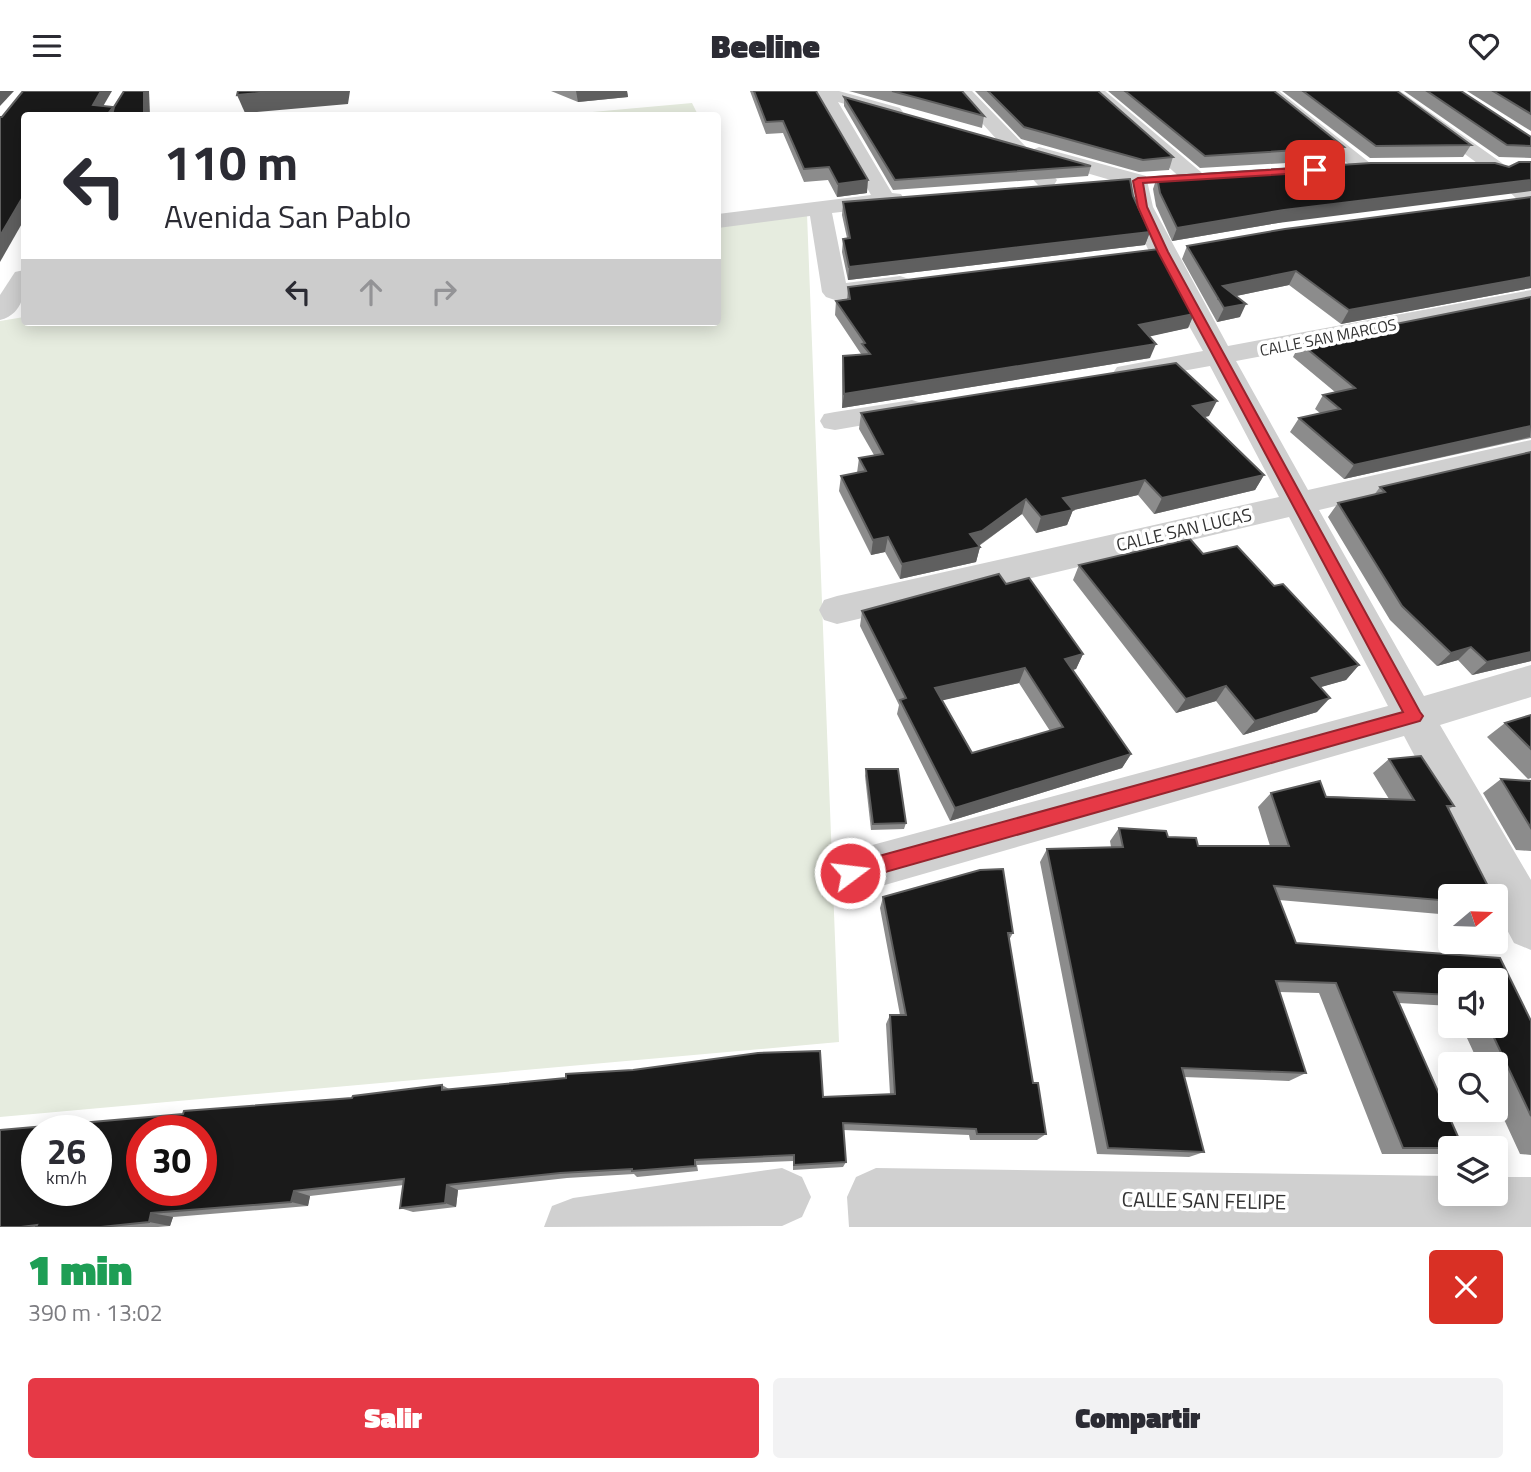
<!DOCTYPE html>
<html lang="es">
<head>
<meta charset="utf-8">
<style>
  :root { --surface:#fff; --page:#f2f2f3; --text:#2b2b33; --muted:#7c7c81; --accent:#e63946 }
  body { margin:0; font-family:"Titillium Web",sans-serif; background:var(--page); color:var(--text); height:100vh; display:flex; flex-direction:column; font-size:26px; white-space:nowrap }
  * { box-sizing:border-box; margin:0 }
  p { font-size:23px; color:var(--muted) }
  .icon { flex:none; width:38px; height:38px; fill:none; stroke:currentColor; stroke-width:2; stroke-linecap:round; stroke-linejoin:round }
  .map { position:relative; height:1136px; overflow:hidden }
  .details { display:flex; flex-direction:column; background:var(--surface); flex:1 }
  .details>* { flex:none }
  .hud { position:absolute; left:21px; top:21px; width:700px; height:214px; border-radius:7px; box-shadow:0 4px 18px #0003; background:#fff; color:var(--text); overflow:hidden }
  .needle { width:46px; rotate:71deg }
  .buttons { position:absolute; left:1438px; top:793px; display:grid; gap:14px }
  .buttons a { display:grid; place-items:center; width:70px; height:70px; border-radius:7px; background:var(--surface); box-shadow:0 4px 18px #0003; font-size:35px }
  .speed { position:absolute; left:21px; top:1024px; display:flex; gap:14px; font-size:35px; font-weight:700; text-align:center }
  .speed>* { display:grid; place-content:center; width:91px; height:91px; border-radius:50%; background:var(--surface); box-shadow:0 4px 18px #0003; line-height:1 }
  .speed small { font-size:18px; font-weight:400 }
  .speed .limit { border:10px solid #d22; background:#fff; color:#111 }
  .pin { position:absolute; display:grid; place-items:center; width:60px; height:60px; color:#fff; margin:-30px; border-radius:14px; box-shadow:0 4px 10px #0006 }
  .me { position:absolute; width:77px; margin:-38px; rotate:75deg; stroke-linejoin:round; filter:drop-shadow(0 0 5px #0008) }
  .turn { display:flex; align-items:center; gap:24px; height:147px; padding:0 28px; font-size:32px }
  .turn .icon { width:91px; height:91px; stroke-width:2.5 }
  .turn b { display:block; font-size:49px; line-height:60px }
  .lanes { display:flex; align-items:center; height:66px; padding:0 28px; background:#0003; justify-content:center; gap:35px; direction:ltr }
  .lanes .off { opacity:.35 }
  .round { display:grid; place-items:center; flex:none; width:74px; height:74px; border-radius:7px; background:var(--page) }
  .head { display:flex; align-items:center; justify-content:space-between; height:119px; padding:0 28px }
  h1 { font-size:42px; font-weight:800; line-height:52px; color:#1e9e55 }
  .primary-button { display:flex; gap:14px; margin-top:auto; padding:14px 28px }
  .primary-button a { flex:1; height:80px; border-radius:7px; background:var(--accent); color:#fff; font-size:28px; font-weight:800; line-height:80px; text-align:center }
  .primary-button a+a { background:var(--page); color:var(--text) }
  header { display:flex; justify-content:space-between; align-items:center; height:91px; padding:0 28px; background:var(--surface); font-size:32px; font-weight:800 }
  .map>svg:first-child { display:block }
</style>
</head>
<body>
<header><svg class="icon" aria-label="menu" viewBox="0 0 24 24"><path d="M4 6h16M4 12h16M4 18h16"/></svg>Beeline<svg class="icon" aria-label="heart" viewBox="0 0 24 24"><path d="M12 20l-8-8c-3-5 5-10 8-4 3-6 11-1 8 4z"/></svg></header>
<div class="map">
<svg width="1531" height="1136" viewBox="0 0 1531 1136">
  <rect width="100%" height="100%" fill="#fff"/>
  <g fill="#e6ecdf">
    <polygon points="692,12 698,24 559,24"/>
    <polygon points="807,123 839,951 0,1026 0,230 24,226 24,231 718,231 718,134"/>
  </g>
  <g fill="none" stroke-linecap="round" stroke-linejoin="round">
    <g fill="#d0d0d0" fill-rule="evenodd">
      <polygon points="813,0 839,0 900,17 903,21 893,27 838,11 892,102 901,103 904,108 901,113 893,115 832,122 846,192 900,185 909,188 913,193 909,198 835,209 826,206 822,201 810,125 718,137 718,123 871,104"/>
      <path d="M953,0H972L1030,60L1039,56L1146,85L1153,116L1228,255L1531,199V215L1236,270L1308,399L1531,349V369L1319,419L1424,605L1531,574V606L1440,634L1531,789V859L1514,852L1496,818V805H1489L1404,645L850,804L834,797L827,782L834,767L850,760L1388,615L1289,426L837,533L824,529L819,519L824,509L837,505L1279,406L1210,275L1127,290L1117,288L1113,282L1117,276L1203,260C1176,210 1135,149 1128,94L1038,68L1057,89L1054,94H1038Z"/>
      <polygon points="1085,0 1105,0 1201,81 1204,86 1201,91 1185,91"/>
      <polygon points="1258,0 1279,0 1375,76 1371,80 1357,80"/>
      <polygon points="1379,0 1400,0 1502,72 1531,97 1531,116 1523,114 1488,80"/>
      <path d="M24,179C26,199 24,223 0,229V204L15,181Z"/>
      <polygon points="912,309 922,312 927,318 922,324 835,339 824,337 820,330 824,323 835,321"/>
      <polygon points="782,1077 802,1086 811,1106 802,1126 782,1135 544,1136 552,1115 573,1107"/>
      <polygon points="876,1077 1451,1085 1451,1102 1496,1102 1496,1086 1531,1086 1531,1136 849,1136 847,1106 856,1086"/>
    </g>
  </g>
  <g fill="#8c8c8c" fill-rule="evenodd">
    <polygon points="551,0 627,0 628,6 578,11"/>
    <polygon points="750,0 816,0 867,102 837,106 828,89 804,91 783,42 766,43"/>
    <polygon points="849,0 962,0 984,25 982,37"/>
    <polygon points="975,0 1098,0 1173,66 1169,79 1139,81 1021,48"/>
    <polygon points="1108,0 1274,0 1344,56 1338,69 1200,77"/>
    <polygon points="1282,0 1397,0 1471,54 1463,66 1370,67"/>
    <polygon points="1404,0 1461,0 1531,55 1531,67 1499,66"/>
    <polygon points="1467,0 1531,0 1531,40"/>
    <polygon points="844,6 1091,75 1088,85 893,99 844,15"/>
    <polygon points="1509,76 1278,132 1172,150 1156,115 1153,98 1157,86"/>
    <polygon points="1133,105 1150,141 1145,154 848,189 842,161 843,148 847,147 842,124 843,111"/>
    <polygon points="1531,106 1531,197 1341,233 1289,194 1236,205 1240,226 1217,231 1182,168 1187,155"/>
    <polygon points="848,196 1194,223 1188,237 1149,245 1150,267 842,317 842,280 843,265 861,264 861,263 835,224 836,210 847,208"/>
    <polygon points="1531,206 1531,347 1344,388 1290,341 1299,327 1320,322 1315,318 1323,304 1335,301 1293,266 1300,252"/>
    <polygon points="861,322 1209,325 1205,326 1264,384 1255,399 1154,423 1138,404 1073,419 1067,434 1036,442 1022,423 979,455 980,456 976,471 900,488 885,461 871,464 839,400 841,385 857,382 859,367 874,364 859,338"/>
    <polygon points="1531,361 1531,570 1472,584 1458,569 1437,575 1390,529 1328,426 1338,412 1374,404 1380,396"/>
    <polygon points="1203,463 1274,495 1359,574 1346,589 1320,596 1317,621 1243,644 1216,610 1176,622 1073,489 1079,474"/>
    <path d="M1006,493L1083,563L1076,578L1072,579L1131,663L1122,677L950,730L897,623L899,614L860,535L862,520ZM1019,592L1050,640L972,662L942,609Z"/>
    <polygon points="1531,624 1531,687 1528,688 1487,646 1505,632"/>
    <polygon points="1389,668 1454,715 1449,718 1451,824 1279,809 1296,852 1500,867 1531,930 1531,1064 1520,1063 1496,1011 1496,973 1479,973 1461,934 1496,934 1496,889 1451,889 1451,915 1399,912 1451,1057 1451,1060 1440,1063 1382,1063 1319,902 1279,901 1306,982 1289,990 1184,986 1204,1061 1189,1066 1097,1063 1040,771 1047,758 1111,756 1110,750 1119,737 1168,746 1198,755 1270,755 1258,716 1271,702 1389,708 1373,682"/>
    <polygon points="866,678 906,732 904,738 871,739 865,685"/>
    <polygon points="1501,688 1531,690 1531,760 1516,759 1483,702"/>
    <polygon points="883,806 1013,842 1009,849 1033,992 1046,1043 1037,1049 970,1049 969,1044 843,1039 846,1071 843,1076 793,1079 793,1070 697,1074 698,1080 637,1086 634,1083 567,1087 458,1099 456,1116 413,1121 400,1117 404,1094 310,1105 308,1115 173,1126 170,1135 158,1136 0,1136 183,1023 352,1007 442,994 449,998 823,1006 890,1003 886,933 890,924 900,924 880,817"/>
  </g>
  <g fill="#5f5f5f">
    <polygon points="0,0 14,0 0,15"/>
    <polygon points="101,0 112,0 98,24 93,14"/>
    <polygon points="144,0 149,0 150,24 144,24"/>
    <polygon points="280,0 350,0 348,13 245,22 237,4"/>
    <polygon points="576,0 627,0 628,6 578,11"/>
    <polygon points="113,16 117,24 107,24"/>
    <polygon points="868,89 867,102 837,106 838,93"/>
    <polygon points="1531,89 1531,100 1278,132 1172,150 1177,137 1284,119"/>
    <polygon points="24,104 24,129 0,171 0,145"/>
    <polygon points="1150,141 1145,154 848,189 849,176"/>
    <polygon points="1296,180 1289,194 1217,209 1223,195"/>
    <polygon points="1531,186 1531,197 1341,233 1349,219"/>
    <polygon points="1246,213 1240,226 1217,231 1224,217"/>
    <polygon points="1194,223 1188,237 1134,249 1139,234"/>
    <polygon points="1156,253 1150,267 842,317 844,303"/>
    <polygon points="1217,310 1209,325 1186,330 1193,315"/>
    <polygon points="1531,335 1530,346 1344,388 1354,374"/>
    <polygon points="1264,384 1255,399 1154,423 1162,407"/>
    <polygon points="1145,389 1138,404 1057,423 1063,407"/>
    <polygon points="1026,408 1022,423 978,455 970,443"/>
    <polygon points="1073,419 1067,434 1036,442 1041,426"/>
    <polygon points="888,446 885,461 871,464 873,449"/>
    <polygon points="980,456 976,471 900,488 902,473"/>
    <polygon points="1471,556 1458,569 1437,575 1451,562"/>
    <polygon points="1531,561 1531,570 1472,584 1487,571"/>
    <polygon points="1083,563 1076,578 1058,583 1065,568"/>
    <polygon points="1359,574 1346,589 1300,602 1312,587"/>
    <polygon points="1025,577 1019,592 931,612 935,597"/>
    <polygon points="1226,595 1216,610 1176,622 1186,608"/>
    <polygon points="1330,607 1317,621 1243,644 1255,630"/>
    <polygon points="1131,663 1122,677 950,730 955,717"/>
    <polygon points="447,1094 458,1099 456,1116 445,1112"/>
    <polygon points="294,1100 310,1105 308,1115 291,1111"/>
    <polygon points="151,1122 173,1126 170,1135 149,1131"/>
  </g>
  <g fill="#1a1a1a" stroke="#5f5f5f" stroke-width="2" fill-rule="evenodd">
    <polygon points="23,0 101,0 93,14 113,16 107,24 24,24 24,104 0,145 0,26 2,26"/>
    <polygon points="124,0 144,0 144,24 112,24 114,16"/>
    <polygon points="238,0 280,0 237,4"/>
    <polygon points="754,0 816,0 868,89 838,93 829,76 804,78 783,30 766,31"/>
    <polygon points="892,0 962,0 984,25"/>
    <polygon points="988,0 1098,0 1173,66 1143,69 1024,36"/>
    <polygon points="1125,0 1274,0 1344,56 1205,65"/>
    <polygon points="1303,0 1397,0 1471,54 1376,55"/>
    <polygon points="1427,0 1461,0 1531,46 1531,55 1507,54"/>
    <polygon points="1493,0 1531,0 1531,23"/>
    <polygon points="844,6 1091,75 895,89"/>
    <polygon points="1519,71 1531,71 1531,89 1284,119 1177,137 1160,102 1157,86 1371,72 1495,72 1509,76"/>
    <polygon points="1130,88 1133,105 1150,141 849,176 843,148 850,147 843,111"/>
    <polygon points="1531,106 1531,186 1349,219 1296,180 1223,195 1246,213 1224,217 1187,155 1285,138"/>
    <polygon points="1159,158 1194,223 1139,234 1156,253 844,303 843,265 870,263 862,253 865,252 836,210 850,208 848,196"/>
    <polygon points="1531,206 1531,335 1354,374 1299,327 1340,318 1323,304 1355,297 1300,252"/>
    <polygon points="1176,272 1217,310 1193,315 1264,384 1162,407 1145,389 1063,407 1073,419 1041,426 1026,408 982,440 970,443 980,456 902,473 888,446 873,449 841,385 866,380 859,367 883,363 861,322"/>
    <polygon points="1531,361 1531,561 1487,571 1471,556 1451,562 1402,515 1338,412 1385,401 1380,396"/>
    <polygon points="1190,448 1203,463 1237,455 1274,495 1283,493 1359,574 1312,587 1330,607 1255,630 1226,595 1186,608 1079,474"/>
    <path d="M999,483L1006,493L1029,487L1083,563L1065,568L1131,663L955,717L900,609L906,607L862,520ZM1025,577L1063,636L972,662L935,597Z"/>
    <polygon points="1531,624 1531,658 1505,632"/>
    <polygon points="1421,665 1454,715 1447,715 1493,805 1451,805 1451,810 1274,795 1296,852 1500,867 1531,930 1531,1025 1488,934 1496,934 1496,889 1451,889 1451,904 1394,901 1463,1057 1403,1057 1336,892 1276,890 1306,982 1182,977 1204,1061 1108,1057 1047,758 1123,756 1119,737 1166,740 1168,746 1196,747 1198,755 1289,755 1271,702 1320,690 1326,706 1414,709 1389,668"/>
    <polygon points="866,678 898,678 906,732 873,733"/>
    <polygon points="1501,688 1531,690 1531,737"/>
    <path d="M1003,778L1013,842H1008L1033,992H1038L1046,1043H977L976,1038L843,1032L846,1071L794,1074V1064L695,1069V1075L632,1080V1078L560,1082L447,1094L445,1112L400,1117L404,1088L294,1100L291,1111L151,1122L149,1131L101,1136H36L37,1134L21,1136H0V1039L183,1023L184,1020L352,1007L353,1005L442,994V999L566,987V983L633,979L758,962L820,960L823,1006L895,1003L890,924H906L883,806L980,779ZM37,1040H96V1099H37ZM142,1040H201V1099H142Z"/>
  </g>
  <polygon fill="#e63946" stroke="#96252e" stroke-width="2" points="1315,76 1318,77 1318,81 1143,92 1147,116 1168,161 1420,621 1423,625 1420,630 850,791 844,788 841,782 844,776 850,773 1403,621 1158,161 1138,116 1133,90 1138,87"/>
  <g text-anchor="middle" stroke-width="7" stroke-linejoin="round" paint-order="stroke">
    <g font-size="16" fill="#333" stroke="#fff">
      <text transform="translate(1328 246) rotate(-11)" y="6">CALLE SAN MARCOS</text>
    </g>
    <g font-size="18" fill="#333" stroke="#fff">
      <text transform="translate(1184 439) rotate(-13)" y="6">CALLE SAN LUCAS</text>
    </g>
    <g font-size="21" fill="#333" stroke="#fff">
      <text transform="translate(1204 1110) rotate(1)" y="7">CALLE SAN FELIPE</text>
    </g>
  </g>
</svg>
<div class="buttons">
<a><svg class="needle" viewBox="-14 -14 28 28"><path d="M0-13l5 13h-10z" fill="#e53935"/><path d="M0 13l5-13h-10z" fill="#7c7c81"/></svg></a>
<a><svg class="icon" aria-label="sound" viewBox="0 0 24 24"><path d="M4 9h4l5-4v14l-5-4H4zM17 9q2 3 0 6"/></svg></a>
<a><svg class="icon" aria-label="search" viewBox="0 0 24 24"><circle cx="10" cy="10" r="6"/><path d="M15 15l6 6"/></svg></a>
<a><svg class="icon" aria-label="layers" viewBox="0 0 24 24"><path d="M12 4l9 5-9 5-9-5zM3 14l9 5 9-5"/></svg></a>
</div>
<div class="speed"><div>26<small>km/h</small></div><div class="limit">30</div></div>
<div class="pin" style="left:1315px;top:79px;background:#d93025"><svg class="icon" aria-label="arrive" viewBox="0 0 24 24"><path d="M6 21V4h12l-3 4 3 4H6"/></svg></div>
<svg class="me" style="left:850px;top:782px" viewBox="-20 -20 40 40"><circle r="17" fill="#e63946" stroke="#fff" stroke-width="3"/><path d="M0-11L8 9 0 5-8 9z" fill="#fff"/></svg>
<div class="hud">
<div class="turn"><svg class="icon" aria-label="left" viewBox="0 0 24 24"><path d="M17 20v-9H6M10 6l-5 5 5 5"/></svg><div><b>110 m</b>Avenida San Pablo</div></div>
<div class="lanes"><svg class="icon" aria-label="left" viewBox="0 0 24 24"><path d="M17 20v-9H6M10 6l-5 5 5 5"/></svg><svg class="icon off" aria-label="ahead" viewBox="0 0 24 24"><path d="M12 20V5M6 11l6-6 6 6"/></svg><svg class="icon off" aria-label="right" viewBox="0 0 24 24"><path d="M7 20v-9h11M14 6l5 5-5 5"/></svg></div>
</div>
</div>
<section class="details">
<div class="head"><div><h1>1 min</h1><p>390 m · 13:02</p></div><a class="round" style="background:#d93025;color:#fff"><svg class="icon" aria-label="close" viewBox="0 0 24 24"><path d="M6 6l12 12M18 6L6 18"/></svg></a></div>
<div class="primary-button"><a>Salir</a><a>Compartir</a></div>
</section>
</body>
</html>
